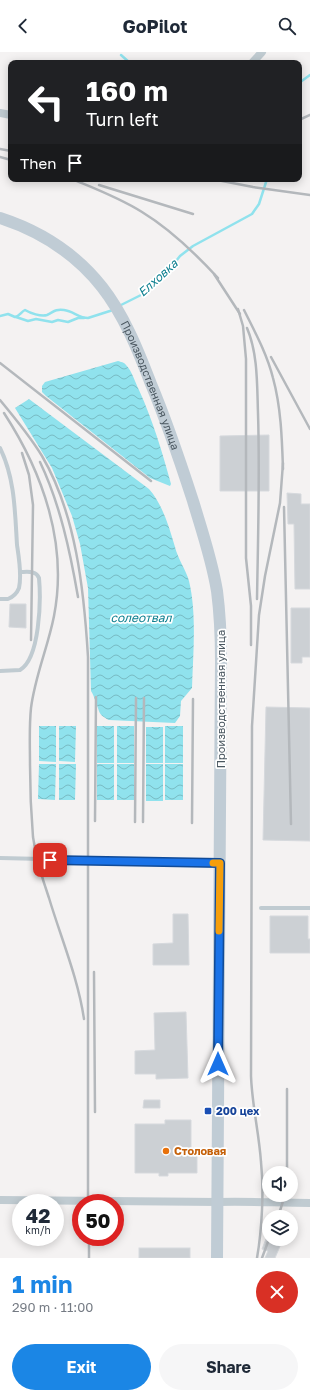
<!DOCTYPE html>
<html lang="en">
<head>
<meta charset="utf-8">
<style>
  :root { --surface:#fff; --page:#f6f6f7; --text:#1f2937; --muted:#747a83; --accent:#1b86e5 }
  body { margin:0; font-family:"Golos Text",sans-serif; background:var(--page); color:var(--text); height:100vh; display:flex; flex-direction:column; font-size:15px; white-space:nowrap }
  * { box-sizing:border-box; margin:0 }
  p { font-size:13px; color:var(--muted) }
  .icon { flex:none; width:22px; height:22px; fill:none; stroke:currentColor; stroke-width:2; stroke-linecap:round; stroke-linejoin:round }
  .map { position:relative; height:1206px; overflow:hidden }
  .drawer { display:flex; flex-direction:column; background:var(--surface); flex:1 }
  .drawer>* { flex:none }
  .guide { position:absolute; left:8px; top:8px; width:294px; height:122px; border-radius:8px; box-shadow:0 2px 10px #0003; background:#202124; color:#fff; overflow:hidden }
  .controls { position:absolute; left:262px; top:1114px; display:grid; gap:8px }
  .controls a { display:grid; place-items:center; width:36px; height:36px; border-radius:50%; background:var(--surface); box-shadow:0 2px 10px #0003; font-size:20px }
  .speed { position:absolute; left:12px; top:1142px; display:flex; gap:8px; font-size:20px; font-weight:700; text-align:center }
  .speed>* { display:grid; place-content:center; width:52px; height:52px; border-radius:50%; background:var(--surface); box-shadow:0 2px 10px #0003; line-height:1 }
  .speed small { font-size:10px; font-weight:400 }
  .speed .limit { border:6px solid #d22; background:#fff; color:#111 }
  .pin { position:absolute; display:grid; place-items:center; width:34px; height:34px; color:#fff; margin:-17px; border-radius:8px; box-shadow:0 2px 6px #0006 }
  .me { position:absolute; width:44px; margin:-22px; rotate:0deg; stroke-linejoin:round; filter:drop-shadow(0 0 3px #0008) }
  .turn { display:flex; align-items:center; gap:14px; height:84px; padding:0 12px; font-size:18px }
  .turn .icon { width:52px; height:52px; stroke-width:2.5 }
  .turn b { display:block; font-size:28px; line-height:34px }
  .then { display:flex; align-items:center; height:38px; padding:0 12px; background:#0003; gap:8px; font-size:15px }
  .round { display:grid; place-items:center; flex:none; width:42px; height:42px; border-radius:21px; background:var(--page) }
  .summary { display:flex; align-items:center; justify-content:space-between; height:68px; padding:0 12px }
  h1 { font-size:24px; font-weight:700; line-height:30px; color:var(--accent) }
  .action { display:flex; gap:8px; margin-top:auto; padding:8px 12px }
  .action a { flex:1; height:46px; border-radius:24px; background:var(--accent); color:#fff; font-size:16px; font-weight:700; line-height:46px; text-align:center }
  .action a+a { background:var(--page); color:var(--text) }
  header { display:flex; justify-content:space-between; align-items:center; height:52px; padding:0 12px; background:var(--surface); font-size:18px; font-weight:700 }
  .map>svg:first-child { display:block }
</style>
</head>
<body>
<header><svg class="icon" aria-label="back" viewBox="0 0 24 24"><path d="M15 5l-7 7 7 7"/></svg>GoPilot<svg class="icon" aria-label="search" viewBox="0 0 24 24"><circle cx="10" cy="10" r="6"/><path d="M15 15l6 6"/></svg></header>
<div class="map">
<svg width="310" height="1206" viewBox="0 0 310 1206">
  <defs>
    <pattern id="water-waves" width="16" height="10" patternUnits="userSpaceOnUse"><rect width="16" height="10" fill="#90e2ed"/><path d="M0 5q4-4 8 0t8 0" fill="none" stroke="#78bac3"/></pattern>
  </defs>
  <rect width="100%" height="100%" fill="#f4f2f2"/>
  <g fill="url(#water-waves)">
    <path d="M118,309C121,310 124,310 126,313C132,319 135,330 139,338C153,369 162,399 171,432L170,434L150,426L46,344L42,340V334L45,330Z"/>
    <path d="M29,347L149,437C163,453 169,475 175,495C178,507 186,518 189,529C197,562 193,603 192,636L181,649L180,664L175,671L109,668C97,662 100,659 95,648C94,645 93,642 91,639L88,536L80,492L72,464L52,416L15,356Z"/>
    <polygon points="39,674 56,674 56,710 39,709"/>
    <polygon points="59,674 76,674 75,710 59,709"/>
    <rect x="97" y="674" width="17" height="37"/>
    <rect x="117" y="674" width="17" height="37"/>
    <rect x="165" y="674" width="18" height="37"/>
    <rect x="146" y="675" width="17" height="36"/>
    <polygon points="39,712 56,712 55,748 38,747"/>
    <polygon points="59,712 76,712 75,748 59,748"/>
    <rect x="97" y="712" width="17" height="36"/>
    <rect x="117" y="712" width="17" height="36"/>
    <rect x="146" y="712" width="17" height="37"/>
    <rect x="165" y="712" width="18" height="36"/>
  </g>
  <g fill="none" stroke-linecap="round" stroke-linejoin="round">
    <g stroke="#90e2ed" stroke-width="2.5">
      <polyline points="121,3 130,11"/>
      <polyline points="299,31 310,23"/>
      <polyline points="119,254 143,242 148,238 150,233 165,223 180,204 193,194 252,162 259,152 267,127"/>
      <path d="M0,264L8,262L15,265C20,264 21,260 25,258C30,261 41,265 47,263C54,260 54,257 64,258C73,259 79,266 88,266L113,258"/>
      <polyline points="16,265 28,269 36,267 52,270 58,268 68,270 78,266 84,266"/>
    </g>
  </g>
  <g fill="#ccd0d4" stroke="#d6d9dd">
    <polygon points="269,383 269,439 220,439 220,384"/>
    <polygon points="287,441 301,442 301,452 310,452 310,537 295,537 294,472 288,472"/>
    <polygon points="10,552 26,552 26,576 9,575"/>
    <polygon points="291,556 310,556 310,605 302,605 302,611 291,611"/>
    <polygon points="266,655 310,656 310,789 263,788"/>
    <polygon points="173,862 188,862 189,913 153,913 153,892 173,891"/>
    <polygon points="270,864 308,864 308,887 310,887 310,901 270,901"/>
    <polygon points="186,960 188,1026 156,1027 156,1022 135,1022 135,999 155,998 154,961"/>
    <polygon points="144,1048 160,1048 160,1056 143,1056"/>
    <polygon points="165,1068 191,1068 191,1100 197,1100 197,1121 168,1121 168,1124 159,1124 159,1121 135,1121 135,1072 165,1072"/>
    <polygon points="266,1187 283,1187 275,1206 265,1206 268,1199 262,1197"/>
    <rect x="139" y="1196" width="51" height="10"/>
  </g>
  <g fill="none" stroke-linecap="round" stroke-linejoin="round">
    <g stroke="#c0cbd1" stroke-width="4">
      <path d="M0,396C15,426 15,461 17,493C19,506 22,523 19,536C17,541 13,545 8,547H0"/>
      <path d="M0,619L20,618C40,606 41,548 39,526C36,518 27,520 20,520"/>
      <polyline points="0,806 217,811"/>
      <polyline points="261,856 310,856"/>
    </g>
    <g stroke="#c0cbd1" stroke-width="8">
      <polyline points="252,11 262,0"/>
      <polyline points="0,61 11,63"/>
      <path d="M0,1148L218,1150C248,1149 279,1151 310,1151"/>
    </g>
    <path stroke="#c0ccd5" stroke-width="12" id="s1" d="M0,166C40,179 76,202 102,235C124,263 138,298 151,332C167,370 180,409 193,449C202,479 212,508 217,539C220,562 221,586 221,609L217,1206"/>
    <g stroke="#b4b8bc" stroke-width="2.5">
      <polyline points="299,68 310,63"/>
      <polyline points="0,97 11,99"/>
      <polyline points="0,105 11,108"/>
      <path d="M72,127C96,137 120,146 142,160C170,177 195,201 218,226"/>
      <polyline points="212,127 253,135 310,143"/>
      <polyline points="99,133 193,162"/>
      <polyline points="214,222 240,262"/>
      <polyline points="238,257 243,274 246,307 246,506 251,554 251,593"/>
      <path d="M244,258C255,280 267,302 273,326C281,355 282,387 283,417"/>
      <path d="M247,276C258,302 257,333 258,361C260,423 258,485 257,547"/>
      <polyline points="271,305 310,377"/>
      <polyline points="0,311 151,429"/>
      <path d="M0,348C15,366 30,384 42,404C76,462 84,538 88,605V1151"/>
      <path d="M4,361C43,421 68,492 54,564C48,595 35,624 31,656C29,675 30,694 30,713C30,737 31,761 33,785C36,806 42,826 49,846C61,886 78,926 84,967"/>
      <polyline points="22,401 29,423 33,453 31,588"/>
      <path d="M40,410C60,452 70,499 78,545"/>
      <polyline points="284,455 291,772"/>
      <polyline points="95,769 96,645"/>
      <polyline points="135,770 136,646"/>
      <polyline points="143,770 144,646"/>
      <polyline points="192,771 193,647"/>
      <polyline points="94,920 95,1060"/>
      <polyline points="287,1037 287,1121"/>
      <polyline points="278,1165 285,1143"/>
      <polyline points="89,1185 89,1206"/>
      <path d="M257,1206C262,1177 264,1139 261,1110C259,1081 252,1053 251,1024L252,674L259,563L265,524L280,451L283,411"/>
      <polyline points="262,1206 269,1187"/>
    </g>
  </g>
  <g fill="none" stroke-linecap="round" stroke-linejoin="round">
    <g stroke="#114b97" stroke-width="10">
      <polyline id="route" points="50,808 220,811 218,1012"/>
    </g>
    <use href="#route" stroke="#1a73e8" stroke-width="7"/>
    <polyline stroke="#f59e0b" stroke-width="7" points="213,811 220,811 219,879"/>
  </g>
  <rect fill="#1a4fb4" stroke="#fff" stroke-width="1.5" x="204" y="1055" width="8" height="8" rx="2"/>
  <circle fill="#e8710a" stroke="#fff" stroke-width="1.5" cx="166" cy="1099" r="4"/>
  <g text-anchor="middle" stroke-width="3.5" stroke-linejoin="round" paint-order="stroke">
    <g font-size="11" fill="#4a5760" stroke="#fff">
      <text dy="4" stroke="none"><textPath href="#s1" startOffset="235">Производственная улица</textPath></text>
      <text transform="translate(221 647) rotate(-90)" y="4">Производственная улица</text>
    </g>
    <g font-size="11" font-weight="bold" fill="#164399" stroke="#fff" text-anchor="start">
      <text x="216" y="1063">200 цех</text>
    </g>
    <g font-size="11" font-weight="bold" fill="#c56008" stroke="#fff" text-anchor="start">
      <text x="174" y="1103">Cтоловая</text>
    </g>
    <g font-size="12" font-style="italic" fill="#0e8090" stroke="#fff">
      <text transform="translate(158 226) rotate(-42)" y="4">Елховка</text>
      <text x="141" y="570">солеотвал</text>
    </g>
  </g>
</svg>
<div class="controls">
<a><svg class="icon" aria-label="sound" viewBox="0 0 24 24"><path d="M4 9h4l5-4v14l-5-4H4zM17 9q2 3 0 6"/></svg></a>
<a><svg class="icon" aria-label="layers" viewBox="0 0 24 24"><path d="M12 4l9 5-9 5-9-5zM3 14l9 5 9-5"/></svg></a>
</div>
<div class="speed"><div>42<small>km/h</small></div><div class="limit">50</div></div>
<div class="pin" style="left:50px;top:808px;background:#d93025"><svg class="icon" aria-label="arrive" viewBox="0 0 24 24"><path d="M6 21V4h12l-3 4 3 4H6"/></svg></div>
<svg class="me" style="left:218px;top:1012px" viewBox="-20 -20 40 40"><path d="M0-17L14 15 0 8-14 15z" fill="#1a73e8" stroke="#fff" stroke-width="4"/></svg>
<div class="guide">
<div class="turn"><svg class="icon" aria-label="left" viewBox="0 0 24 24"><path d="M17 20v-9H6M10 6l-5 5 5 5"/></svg><div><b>160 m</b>Turn left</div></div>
<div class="then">Then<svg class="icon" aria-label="arrive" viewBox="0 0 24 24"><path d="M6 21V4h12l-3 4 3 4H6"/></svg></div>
</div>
</div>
<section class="drawer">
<div class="summary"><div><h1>1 min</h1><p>290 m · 11:00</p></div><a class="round" style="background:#d93025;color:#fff"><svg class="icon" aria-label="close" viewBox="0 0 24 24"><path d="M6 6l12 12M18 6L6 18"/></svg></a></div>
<div class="action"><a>Exit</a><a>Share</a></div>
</section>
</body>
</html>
